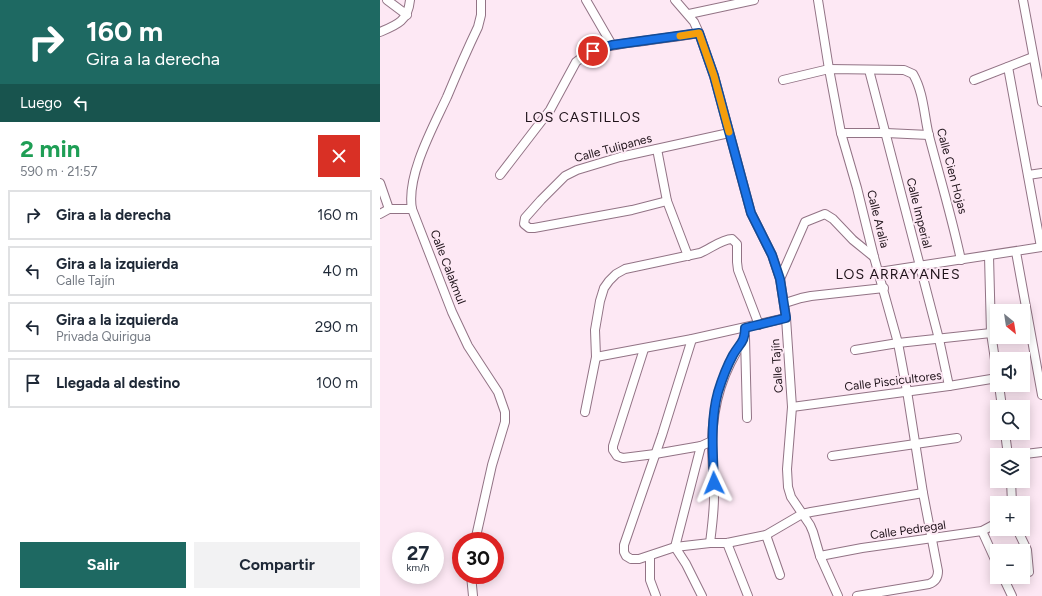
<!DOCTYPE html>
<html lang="es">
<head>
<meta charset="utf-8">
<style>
  :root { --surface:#fff; --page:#f2f2f3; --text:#1f2937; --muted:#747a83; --line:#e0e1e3; --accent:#1e6962 }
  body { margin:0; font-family:Figtree,sans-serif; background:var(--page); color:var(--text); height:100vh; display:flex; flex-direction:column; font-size:15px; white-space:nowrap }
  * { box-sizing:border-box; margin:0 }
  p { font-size:13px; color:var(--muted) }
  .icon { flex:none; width:22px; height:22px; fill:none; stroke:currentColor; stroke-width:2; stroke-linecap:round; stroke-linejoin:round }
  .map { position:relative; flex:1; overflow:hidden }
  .side { display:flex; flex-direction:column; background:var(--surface); width:380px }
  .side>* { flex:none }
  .banner { background:#1e6962; color:#fff; overflow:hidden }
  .needle { width:26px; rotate:150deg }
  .controls { position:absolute; left:610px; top:304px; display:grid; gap:8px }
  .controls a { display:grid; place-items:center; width:40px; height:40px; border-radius:0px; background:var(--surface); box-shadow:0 2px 10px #0003; font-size:20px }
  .speed { position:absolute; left:12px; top:532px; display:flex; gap:8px; font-size:20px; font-weight:700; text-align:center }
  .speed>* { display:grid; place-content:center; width:52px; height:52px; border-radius:50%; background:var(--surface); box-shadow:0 2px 10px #0003; line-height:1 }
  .speed small { font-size:10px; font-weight:400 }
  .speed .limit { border:6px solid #d22; background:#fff; color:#111 }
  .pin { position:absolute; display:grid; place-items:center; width:34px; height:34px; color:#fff; margin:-17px; border:2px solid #fff; border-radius:50%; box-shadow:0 1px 4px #0007 }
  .me { position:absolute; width:44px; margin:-22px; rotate:358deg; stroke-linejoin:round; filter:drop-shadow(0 0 3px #0008) }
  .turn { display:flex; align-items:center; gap:14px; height:84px; padding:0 20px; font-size:18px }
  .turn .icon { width:52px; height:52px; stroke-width:2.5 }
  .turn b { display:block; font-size:28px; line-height:34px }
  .then { display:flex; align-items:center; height:38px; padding:0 20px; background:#0003; gap:8px; font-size:15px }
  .round { display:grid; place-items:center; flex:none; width:42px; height:42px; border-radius:0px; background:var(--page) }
  .overview { display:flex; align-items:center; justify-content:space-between; height:68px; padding:0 20px }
  h1 { font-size:24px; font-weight:700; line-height:30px; color:#1e9e55 }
  .action { display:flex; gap:8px; margin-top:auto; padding:8px 20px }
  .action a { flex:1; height:46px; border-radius:0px; background:var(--accent); color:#fff; font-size:16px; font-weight:700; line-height:46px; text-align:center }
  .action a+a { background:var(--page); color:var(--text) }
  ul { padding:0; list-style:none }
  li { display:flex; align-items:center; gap:12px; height:50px; margin:0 8px 6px; padding:0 12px; border:2px solid var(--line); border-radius:0px }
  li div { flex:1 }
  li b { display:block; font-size:15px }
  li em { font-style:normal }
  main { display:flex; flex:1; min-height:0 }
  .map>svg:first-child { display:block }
</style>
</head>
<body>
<main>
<section class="side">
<div class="banner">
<div class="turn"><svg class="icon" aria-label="right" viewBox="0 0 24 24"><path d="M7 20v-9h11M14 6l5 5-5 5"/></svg><div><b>160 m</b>Gira a la derecha</div></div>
<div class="then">Luego<svg class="icon" aria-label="left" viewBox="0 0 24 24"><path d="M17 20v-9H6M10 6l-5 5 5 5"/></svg></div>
</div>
<div class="overview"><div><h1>2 min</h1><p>590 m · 21:57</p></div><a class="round" style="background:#d93025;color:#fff"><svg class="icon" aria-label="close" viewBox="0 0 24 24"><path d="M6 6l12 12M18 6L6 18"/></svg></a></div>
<ul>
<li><svg class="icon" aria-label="right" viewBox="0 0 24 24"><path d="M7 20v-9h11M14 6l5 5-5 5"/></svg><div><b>Gira a la derecha</b></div><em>160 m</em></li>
<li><svg class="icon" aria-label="left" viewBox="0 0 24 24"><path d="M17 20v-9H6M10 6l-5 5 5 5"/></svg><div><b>Gira a la izquierda</b><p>Calle Tajín</p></div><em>40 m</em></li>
<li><svg class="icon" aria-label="left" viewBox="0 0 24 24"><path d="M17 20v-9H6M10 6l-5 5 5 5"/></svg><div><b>Gira a la izquierda</b><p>Privada Quirigua</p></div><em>290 m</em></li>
<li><svg class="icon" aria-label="arrive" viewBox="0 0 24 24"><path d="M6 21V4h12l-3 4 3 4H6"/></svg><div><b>Llegada al destino</b></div><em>100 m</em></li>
</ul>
<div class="action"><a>Salir</a><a>Compartir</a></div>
</section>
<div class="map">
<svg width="662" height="596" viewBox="0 0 662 596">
  <rect width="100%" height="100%" fill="#fde8f4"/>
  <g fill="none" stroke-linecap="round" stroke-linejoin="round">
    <g stroke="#927385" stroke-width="10">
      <g id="minor">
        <polyline points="7,0 27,15"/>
        <polyline points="206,0 232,45"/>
        <polyline points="295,0 314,22 319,33 334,76 371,213 392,255 400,279 406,318 412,407 407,469 408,487 411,497 430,525 433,532 440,556 458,596"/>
        <path d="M438,0L449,69L461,133L477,188L494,257L518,343L527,391L543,493L558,571C558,578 555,582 549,584L477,596"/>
        <polyline points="643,0 662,102"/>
        <polyline points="309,14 374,0"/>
        <path d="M0,32C17,25 28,21 30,0"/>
        <polyline points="628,67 661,247"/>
        <polyline points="489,70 559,339 569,386"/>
        <path d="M403,80L449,69L524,70L533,74C544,93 544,116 549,136C560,178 572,218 581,260"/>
        <polyline points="594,80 653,57"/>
        <polyline points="461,133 506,133 549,135"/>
        <polyline points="277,149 287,201 308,256"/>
        <path d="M120,175L170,110L196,62C216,44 245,44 270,40C286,38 302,36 319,33"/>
        <polyline points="648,175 662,173"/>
        <polyline points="0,183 9,209"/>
        <polyline points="287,201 252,210 154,228 149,228 144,224 145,218 161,200 185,176 197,170 240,157 349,133"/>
        <polyline points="0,214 9,209 32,209"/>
        <polyline points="636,252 662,395"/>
        <polyline points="609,256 611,333 617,373"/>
        <polyline points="499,272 662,247"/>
        <polyline points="400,279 425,222 445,214 453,219 473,240 494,257"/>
        <polyline points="405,303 421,298 431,296 504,288"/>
        <polyline points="365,337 367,418"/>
        <polyline points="312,339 282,435 244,545 244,552 246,556 251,559 259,559 295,547 330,543 347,543 386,535 422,514 431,512 543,493"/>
        <polyline points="264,349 233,446 233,450 237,456 243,458 275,454 321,446 332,441"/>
        <polyline points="475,350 518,343 611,333"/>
        <polyline points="216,357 312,339 406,318"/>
        <polyline points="619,385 622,407"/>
        <polyline points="412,407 569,386 617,378"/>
        <path d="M205,412L216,357L215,330L220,301L224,288L229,281L236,274L245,269L320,253C330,249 342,239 352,239L357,244V262L358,270L379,325"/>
        <polyline points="625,433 628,455"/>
        <polyline points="321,446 295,547 306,564 322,596"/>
        <polyline points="637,455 662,452"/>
        <polyline points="452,456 577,438"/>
        <polyline points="631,481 632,503"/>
        <polyline points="637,529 647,550 649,572"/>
        <polyline points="602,531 617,564"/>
        <polyline points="386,535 400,575"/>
        <path d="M95,541L112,465L125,422V412L118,392L88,346L72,312L32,209C26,176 53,127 67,97C77,73 87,50 98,27L101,15V0"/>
        <path d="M330,543C332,527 334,512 334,497C334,478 332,460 332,442C333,402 343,371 365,338"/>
        <polyline points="347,543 368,596"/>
        <polyline points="270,556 270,580 276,596"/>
        <polyline points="440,556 482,548 602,531 617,523"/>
        <polyline points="91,575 93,596"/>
        <polyline points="623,577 632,596"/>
      </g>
    </g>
    <use href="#minor" stroke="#fff" stroke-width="8"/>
  </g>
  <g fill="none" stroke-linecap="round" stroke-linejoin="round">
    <g stroke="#114b97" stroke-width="10">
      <path id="route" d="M213,51L232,45L319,33L334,76L371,213L392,255L400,279L406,318L365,328C365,342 360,343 353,355C347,366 342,379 338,392C330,421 333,453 334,483"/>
    </g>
    <use href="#route" stroke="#1a73e8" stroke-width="7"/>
    <polyline stroke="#f59e0b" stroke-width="7" points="300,36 319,33 334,76 349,132"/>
  </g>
  <g text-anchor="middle" stroke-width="4" stroke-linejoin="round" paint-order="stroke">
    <g font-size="12" fill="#1e1219" stroke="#fde8f4">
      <text transform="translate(233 148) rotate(-15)" y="4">Calle Tulipanes</text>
      <text transform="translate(572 171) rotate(75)" y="4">Calle Cien Hojas</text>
      <text transform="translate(539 213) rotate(76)" y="4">Calle Imperial</text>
      <text transform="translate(498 219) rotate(76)" y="4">Calle Aralia</text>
      <text transform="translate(68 267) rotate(69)" y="4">Calle Calakmul</text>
      <text transform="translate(397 366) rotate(-94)" y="4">Calle Tajín</text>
      <text transform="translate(513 381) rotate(-7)" y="4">Calle Piscicultores</text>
      <text transform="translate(528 530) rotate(-8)" y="4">Calle Pedregal</text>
    </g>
    <g font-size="14" letter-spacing="1" fill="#1e1219" stroke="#fde8f4">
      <text x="203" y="122">LOS CASTILLOS</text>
      <text x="518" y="279">LOS ARRAYANES</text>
    </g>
  </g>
</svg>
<div class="controls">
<a><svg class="needle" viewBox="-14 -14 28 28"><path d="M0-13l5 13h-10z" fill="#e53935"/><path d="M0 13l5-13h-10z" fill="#747a83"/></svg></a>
<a><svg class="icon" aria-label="sound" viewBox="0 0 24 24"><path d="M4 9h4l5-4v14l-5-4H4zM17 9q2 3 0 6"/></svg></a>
<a><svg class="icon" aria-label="search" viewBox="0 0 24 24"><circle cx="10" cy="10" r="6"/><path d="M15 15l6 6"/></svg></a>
<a><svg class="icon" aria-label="layers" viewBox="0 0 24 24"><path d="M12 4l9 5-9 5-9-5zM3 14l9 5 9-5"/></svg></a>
<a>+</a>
<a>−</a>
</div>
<div class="speed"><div>27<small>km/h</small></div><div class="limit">30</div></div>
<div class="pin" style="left:213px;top:51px;background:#d93025"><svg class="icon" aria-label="arrive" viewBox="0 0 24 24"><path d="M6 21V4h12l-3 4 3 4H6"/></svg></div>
<svg class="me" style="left:334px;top:483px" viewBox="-20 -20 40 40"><path d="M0-17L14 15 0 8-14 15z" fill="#1a73e8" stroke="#fff" stroke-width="4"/></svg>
</div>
</main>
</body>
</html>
